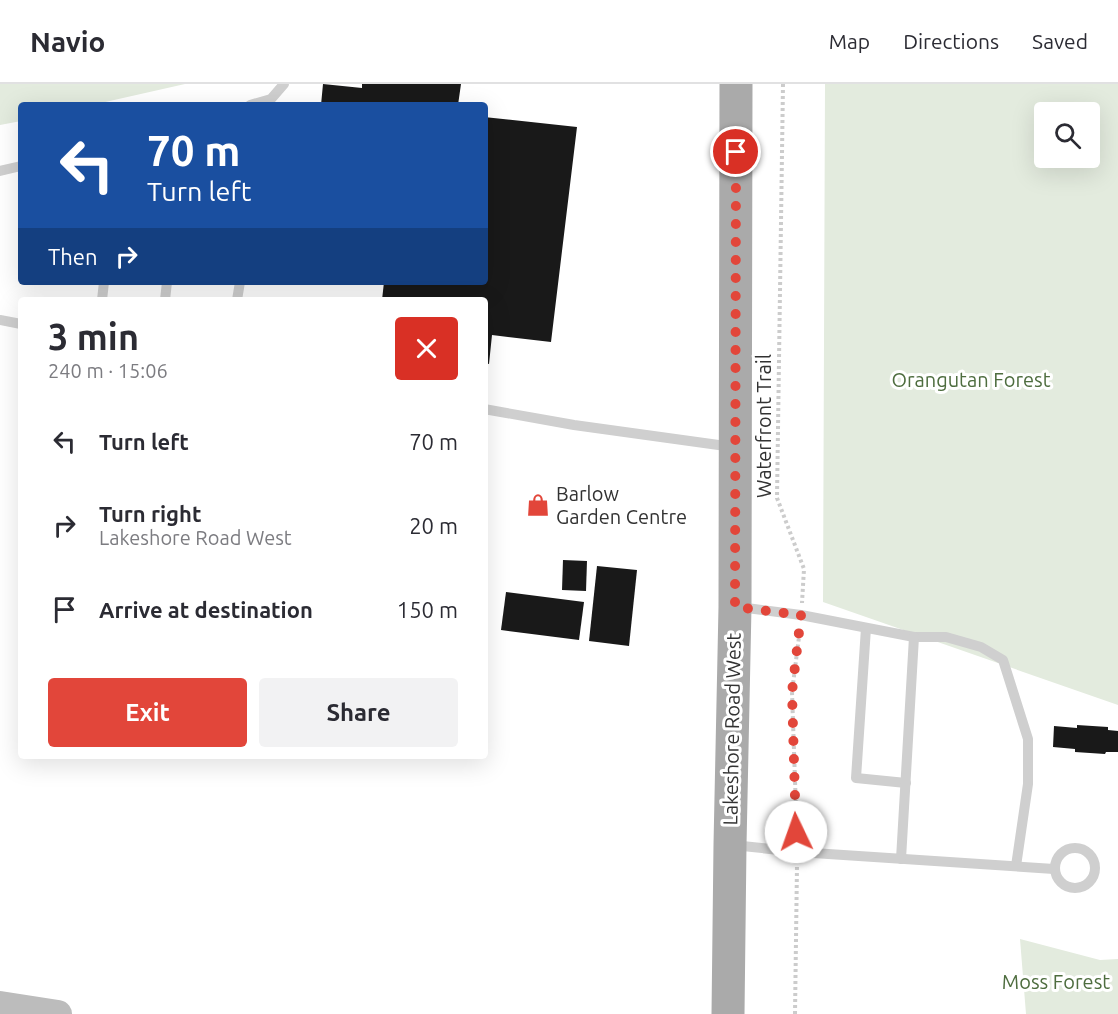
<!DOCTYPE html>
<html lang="en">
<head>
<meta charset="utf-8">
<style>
  :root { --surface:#fff; --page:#f2f2f3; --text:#2b2b33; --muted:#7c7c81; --line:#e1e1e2; --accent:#e2463a }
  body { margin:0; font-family:Ubuntu,sans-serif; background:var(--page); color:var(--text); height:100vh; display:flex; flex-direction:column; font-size:22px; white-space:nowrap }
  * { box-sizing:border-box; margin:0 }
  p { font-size:20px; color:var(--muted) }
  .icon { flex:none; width:33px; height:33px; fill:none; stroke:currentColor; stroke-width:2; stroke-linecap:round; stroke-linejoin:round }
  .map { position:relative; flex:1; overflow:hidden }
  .details { position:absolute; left:18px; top:213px; width:470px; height:462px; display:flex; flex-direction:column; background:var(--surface); border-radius:6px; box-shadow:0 6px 24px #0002 }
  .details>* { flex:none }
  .banner { position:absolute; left:18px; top:18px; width:470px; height:183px; border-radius:6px; box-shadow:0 6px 24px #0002; background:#1a4fa0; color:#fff; overflow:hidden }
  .controls { position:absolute; left:1034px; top:18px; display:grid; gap:12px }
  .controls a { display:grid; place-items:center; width:66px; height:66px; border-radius:6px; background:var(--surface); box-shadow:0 6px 24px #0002; font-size:30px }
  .pin { position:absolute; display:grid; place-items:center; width:51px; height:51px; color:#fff; margin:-26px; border:3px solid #fff; border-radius:50%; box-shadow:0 2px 6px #0007 }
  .me { position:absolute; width:66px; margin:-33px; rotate:357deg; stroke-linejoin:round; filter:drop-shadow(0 0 4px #0008) }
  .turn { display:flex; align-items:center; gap:21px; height:126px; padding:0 30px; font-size:27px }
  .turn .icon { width:78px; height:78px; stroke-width:2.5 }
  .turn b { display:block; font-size:42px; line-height:51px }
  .then { display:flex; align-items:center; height:57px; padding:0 30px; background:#0003; gap:12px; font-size:22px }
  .round { display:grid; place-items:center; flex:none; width:63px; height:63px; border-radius:6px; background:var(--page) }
  .head { display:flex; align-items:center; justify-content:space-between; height:102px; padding:0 30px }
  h1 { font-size:36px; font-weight:700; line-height:45px }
  .primary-button { display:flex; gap:12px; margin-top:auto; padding:12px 30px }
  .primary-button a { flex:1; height:69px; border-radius:6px; background:var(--accent); color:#fff; font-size:24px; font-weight:700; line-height:69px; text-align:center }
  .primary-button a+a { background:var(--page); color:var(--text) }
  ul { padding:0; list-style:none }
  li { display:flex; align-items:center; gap:18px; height:84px; padding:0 30px }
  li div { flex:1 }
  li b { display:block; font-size:22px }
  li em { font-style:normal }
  header { display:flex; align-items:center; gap:36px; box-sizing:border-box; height:84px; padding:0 30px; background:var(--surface); border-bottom:2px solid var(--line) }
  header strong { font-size:28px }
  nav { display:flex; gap:33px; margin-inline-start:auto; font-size:21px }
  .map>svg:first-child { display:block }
</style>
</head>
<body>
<header>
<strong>Navio</strong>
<nav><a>Map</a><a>Directions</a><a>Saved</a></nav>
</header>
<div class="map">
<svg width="1118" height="930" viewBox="0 0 1118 930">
  <rect width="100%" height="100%" fill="#fff"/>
  <g fill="#e3ebde" fill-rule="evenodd">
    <polygon points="0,0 185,0 92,21 21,21 21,37 0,41"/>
    <path d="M825,0H1118V621L823,518ZM1044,28H1089V74H1044Z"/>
    <polygon points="1020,855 1100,876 1118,875 1118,930 1026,930"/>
  </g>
  <g fill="#191919">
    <polygon points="323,0 362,4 362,0 461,0 458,21 321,21"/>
    <polygon points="484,33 577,43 551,258 492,251 489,280 484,279 484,216 382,216 384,198 484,198"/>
    <polygon points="563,476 587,477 586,507 562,506"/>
    <polygon points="597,482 637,486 629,562 589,557"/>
    <polygon points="506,508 584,518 579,556 501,546"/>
    <polygon points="1077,641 1108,643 1108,646 1118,647 1118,668 1106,668 1105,670 1075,668 1075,665 1053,663 1054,642 1077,644"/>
  </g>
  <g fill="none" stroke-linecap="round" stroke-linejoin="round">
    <g stroke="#ccc" stroke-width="4" stroke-dasharray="3 3" stroke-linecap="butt">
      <polyline points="783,0 777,414 804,485 802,519"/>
      <polyline points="797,755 792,608 800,545"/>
      <polyline points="795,930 797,781"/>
    </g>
    <g stroke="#cfcfcf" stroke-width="10">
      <polyline points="250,21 271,15 284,0"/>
      <polyline points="0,87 21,82"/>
      <polyline points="102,216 104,198"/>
      <polyline points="165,216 167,198"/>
      <polyline points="237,216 240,198"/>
      <polyline points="0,236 21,240"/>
      <polyline points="484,325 574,341 733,363"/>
      <polyline points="739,523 801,531 914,553 946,553 981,563 1003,576 1028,655 1028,700 1016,782"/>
      <polyline points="866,544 856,694 906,699"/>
      <polyline points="733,761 798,768 1054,785"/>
      <circle cx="1075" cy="784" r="20"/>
      <polyline points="901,775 914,553"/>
    </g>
    <polyline stroke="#bcbcbc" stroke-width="28" points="0,921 58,930"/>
    <polyline stroke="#aaa" stroke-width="33" points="728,930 730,761 735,523 736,0"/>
  </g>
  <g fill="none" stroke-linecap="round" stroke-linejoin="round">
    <polyline stroke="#e2463a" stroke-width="10" stroke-dasharray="0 18" points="736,68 735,523 801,531 792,608 796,748"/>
  </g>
  <defs>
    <g id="shop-bare" transform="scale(1.8)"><path d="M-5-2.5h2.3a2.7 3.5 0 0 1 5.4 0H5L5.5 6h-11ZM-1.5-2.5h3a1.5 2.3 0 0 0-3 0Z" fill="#e2463a" stroke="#fff" stroke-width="2.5" paint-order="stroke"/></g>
  </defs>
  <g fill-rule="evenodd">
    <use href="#shop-bare" x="538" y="421"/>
  </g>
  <g text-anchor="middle" stroke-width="6" stroke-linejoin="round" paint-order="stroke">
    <g font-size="20" fill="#4e6d3f" stroke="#fff">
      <text x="971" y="303">Orangutan Forest</text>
      <text x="1056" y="905">Moss Forest</text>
    </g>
    <g font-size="20" fill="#323232" stroke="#fff">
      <text transform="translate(764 342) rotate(-90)" y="7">Waterfront Trail</text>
      <text transform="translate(732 645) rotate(-89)" y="7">Lakeshore Road West</text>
    </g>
    <g font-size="20" fill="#323232" stroke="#fff" text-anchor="start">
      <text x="556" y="417">Barlow<tspan x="556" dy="23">Garden Centre</tspan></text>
    </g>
  </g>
</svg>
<div class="controls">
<a><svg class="icon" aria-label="search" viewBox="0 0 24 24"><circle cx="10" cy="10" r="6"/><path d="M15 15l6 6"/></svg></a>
</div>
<div class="pin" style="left:736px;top:68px;background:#d93025"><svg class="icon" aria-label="arrive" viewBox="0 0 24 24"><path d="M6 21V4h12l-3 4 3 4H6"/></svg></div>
<svg class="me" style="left:796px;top:748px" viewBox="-20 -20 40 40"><circle r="19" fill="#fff"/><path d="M0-13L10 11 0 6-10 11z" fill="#e2463a"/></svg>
<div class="banner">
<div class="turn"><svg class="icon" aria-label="left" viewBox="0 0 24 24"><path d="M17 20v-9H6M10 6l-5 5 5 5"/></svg><div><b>70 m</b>Turn left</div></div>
<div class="then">Then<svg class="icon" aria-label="right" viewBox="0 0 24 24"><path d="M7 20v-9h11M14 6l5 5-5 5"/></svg></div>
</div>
<section class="details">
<div class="head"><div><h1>3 min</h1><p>240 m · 15:06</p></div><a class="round" style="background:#d93025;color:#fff"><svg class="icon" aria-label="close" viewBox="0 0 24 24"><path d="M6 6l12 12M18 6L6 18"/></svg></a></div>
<ul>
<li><svg class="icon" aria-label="left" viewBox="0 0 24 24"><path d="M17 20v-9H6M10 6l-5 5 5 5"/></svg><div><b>Turn left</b></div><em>70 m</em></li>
<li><svg class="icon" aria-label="right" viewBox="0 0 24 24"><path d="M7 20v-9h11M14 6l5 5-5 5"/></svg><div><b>Turn right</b><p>Lakeshore Road West</p></div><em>20 m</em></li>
<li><svg class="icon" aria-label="arrive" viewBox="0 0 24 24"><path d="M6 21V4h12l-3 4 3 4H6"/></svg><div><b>Arrive at destination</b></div><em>150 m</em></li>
</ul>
<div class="primary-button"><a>Exit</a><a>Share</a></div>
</section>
</div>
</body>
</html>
